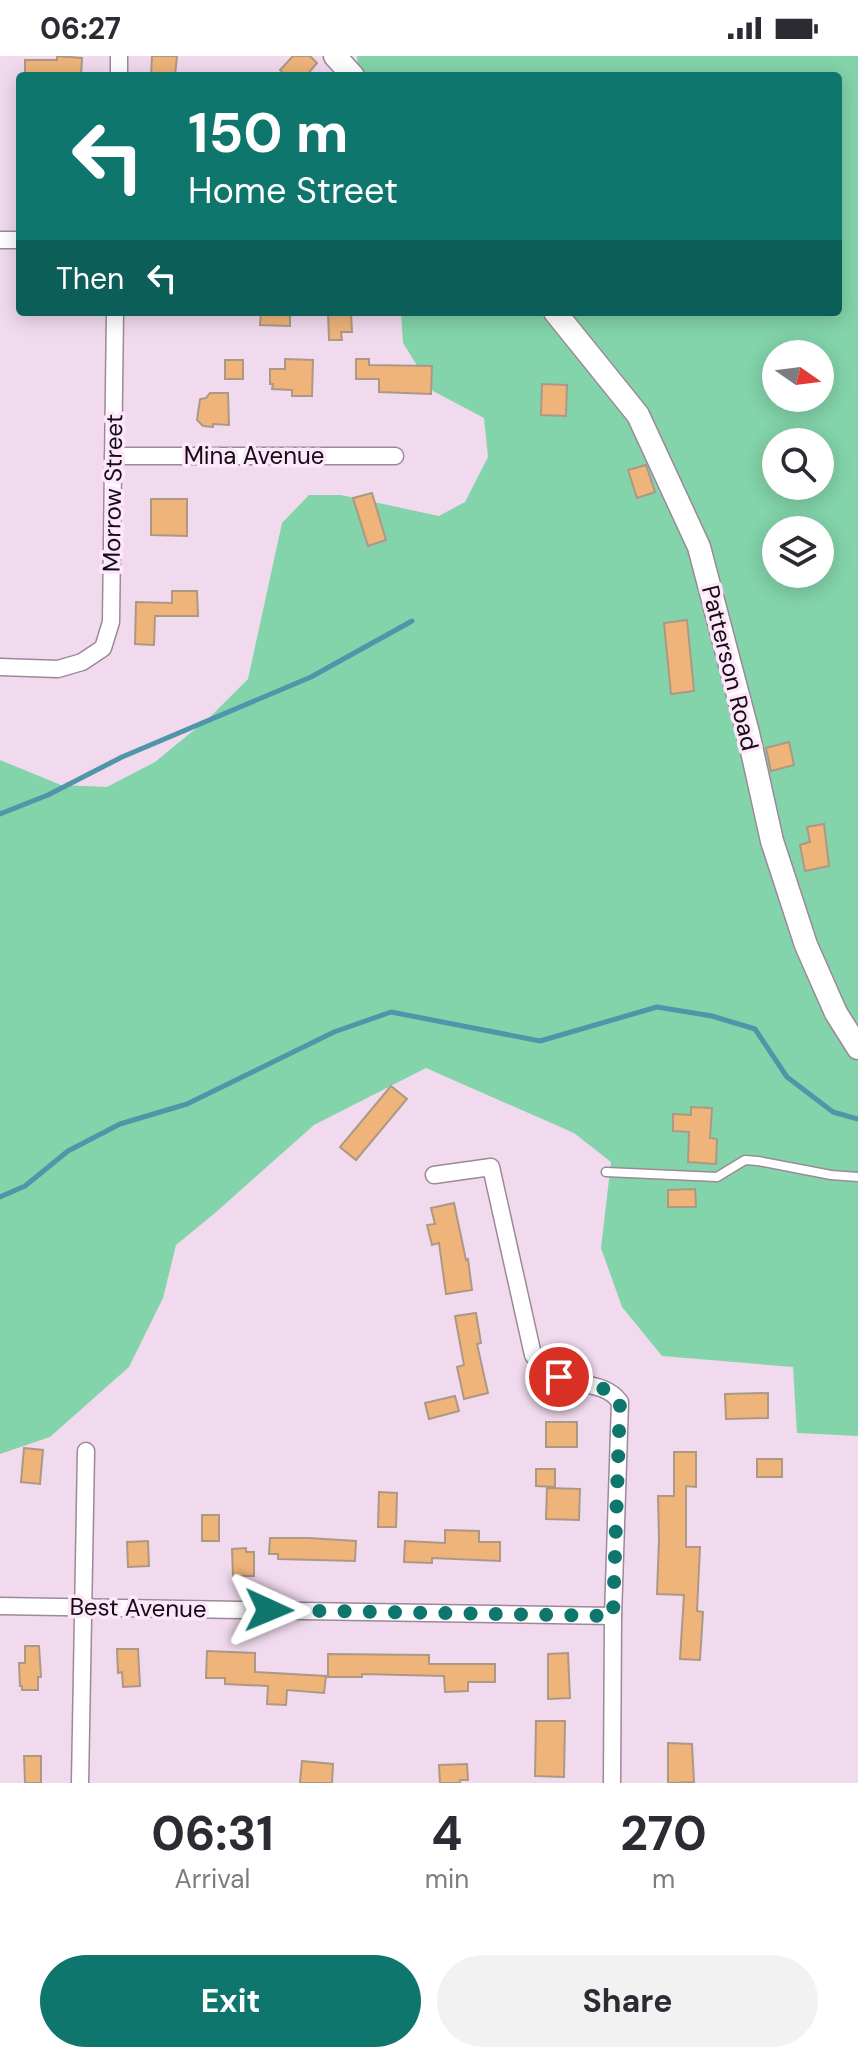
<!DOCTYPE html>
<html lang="en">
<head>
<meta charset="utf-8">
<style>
  :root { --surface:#fff; --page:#f2f2f3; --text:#2b2b33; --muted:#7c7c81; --accent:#0f766e }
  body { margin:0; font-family:"DM Sans",sans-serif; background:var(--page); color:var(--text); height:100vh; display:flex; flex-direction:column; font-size:30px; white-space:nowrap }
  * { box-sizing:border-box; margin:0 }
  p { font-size:26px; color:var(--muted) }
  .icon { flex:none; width:44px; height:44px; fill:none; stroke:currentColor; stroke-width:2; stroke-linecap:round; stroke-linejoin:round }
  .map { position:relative; height:1727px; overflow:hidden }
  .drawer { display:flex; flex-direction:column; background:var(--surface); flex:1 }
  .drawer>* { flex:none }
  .top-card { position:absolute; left:16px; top:16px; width:826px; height:244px; border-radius:8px; box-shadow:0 4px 20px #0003; background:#0f766e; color:#fff; overflow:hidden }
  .needle { width:52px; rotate:104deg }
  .fabs { position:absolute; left:762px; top:284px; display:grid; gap:16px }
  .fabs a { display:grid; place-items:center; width:72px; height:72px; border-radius:50%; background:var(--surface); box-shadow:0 4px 20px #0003; font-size:40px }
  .pin { position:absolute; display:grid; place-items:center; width:68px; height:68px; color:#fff; margin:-34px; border:4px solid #fff; border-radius:50%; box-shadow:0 2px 8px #0007 }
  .me { position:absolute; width:88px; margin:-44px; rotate:91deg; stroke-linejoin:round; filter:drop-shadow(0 0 6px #0008) }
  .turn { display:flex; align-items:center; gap:28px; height:168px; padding:0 40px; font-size:36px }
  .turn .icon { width:104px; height:104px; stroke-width:2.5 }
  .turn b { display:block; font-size:56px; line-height:68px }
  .then { display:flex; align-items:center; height:76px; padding:0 40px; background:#0003; gap:16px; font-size:30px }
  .eta { display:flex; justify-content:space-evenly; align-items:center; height:136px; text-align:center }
  .eta b { font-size:48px; font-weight:700; line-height:56px }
  .primary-button { display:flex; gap:16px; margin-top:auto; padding:16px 40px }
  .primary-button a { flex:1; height:92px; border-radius:48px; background:var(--accent); color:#fff; font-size:32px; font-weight:700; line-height:92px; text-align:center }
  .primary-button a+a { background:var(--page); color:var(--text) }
  .status { display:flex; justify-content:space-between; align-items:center; height:56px; padding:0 40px; background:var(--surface); direction:ltr }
  .status svg { height:22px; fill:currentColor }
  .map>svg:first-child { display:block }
</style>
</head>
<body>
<div class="status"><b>06:27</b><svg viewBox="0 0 49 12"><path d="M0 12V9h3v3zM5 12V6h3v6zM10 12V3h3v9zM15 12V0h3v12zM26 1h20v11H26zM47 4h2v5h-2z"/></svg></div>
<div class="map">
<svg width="858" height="1727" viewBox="0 0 858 1727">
  <rect width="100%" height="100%" fill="#f1daee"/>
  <path fill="#83d4aa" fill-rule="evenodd" d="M357,0H858V1380L797,1377L793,1311L662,1300L622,1251L601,1192L611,1106L574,1077L426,1012L314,1069L215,1157L176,1189L163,1242L129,1311L50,1381L0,1398V704L61,729L107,731L155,706L210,661L248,623L282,467L309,439H341L439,460L465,446L488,401L484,362L433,335L403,287L401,256H838V20H356L358,13ZM776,298H820V342H776ZM776,386H820V430H776ZM776,474H820V518H776Z"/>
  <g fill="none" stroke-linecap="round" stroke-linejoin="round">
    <g stroke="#5095a9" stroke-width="5">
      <polyline points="0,758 48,739 122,701 311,621 412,565"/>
      <polyline points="0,1141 25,1130 68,1095 120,1068 187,1048 334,976 391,956 540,985 657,951 712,960 755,973 787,1021 833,1056 858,1063"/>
    </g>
  </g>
  <g fill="#efb47a" stroke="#ad9885" stroke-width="2">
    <polygon points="57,0 82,2 81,20 25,20 25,4 57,4"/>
    <polygon points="152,0 177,0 175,20 151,20"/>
    <polygon points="293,0 310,0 317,7 306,20 286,20 280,14"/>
    <polygon points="261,256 290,256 290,270 260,269"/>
    <polygon points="328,256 351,256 352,276 341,276 342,284 329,284"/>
    <polygon points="285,303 313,304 312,340 292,340 292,334 272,333 273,328 270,328 270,313 285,313"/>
    <polygon points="356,303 369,303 369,309 432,310 431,338 379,336 379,323 356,323"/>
    <rect x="225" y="304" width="18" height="19"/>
    <polygon points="542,328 567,329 566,360 541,359"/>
    <polygon points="210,337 228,337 229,369 213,368 213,371 203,370 197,364 200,343 206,342"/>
    <polygon points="646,409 655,436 637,442 628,414"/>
    <polygon points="372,437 386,484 368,490 353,442"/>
    <polygon points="151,443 187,443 187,480 151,479"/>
    <polygon points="172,535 197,535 198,560 155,560 154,589 135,588 136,546 172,547"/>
    <polygon points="687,564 694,635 671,638 664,567"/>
    <polygon points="789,686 794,709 771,715 766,692"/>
    <polygon points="824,768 829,810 805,815 800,789 810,786 807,771"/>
    <polygon points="391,1030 407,1043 356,1104 340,1091"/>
    <polygon points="691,1051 712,1052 710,1082 717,1083 716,1108 688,1106 689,1076 673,1075 673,1058 691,1059"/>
    <polygon points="695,1133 696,1151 668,1151 668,1134"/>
    <polygon points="454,1147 466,1204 468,1203 472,1234 446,1238 439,1187 432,1189 427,1169 435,1168 431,1152"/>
    <polygon points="476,1257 481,1287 477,1288 488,1337 464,1343 457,1311 464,1309 455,1260"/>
    <polygon points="768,1337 768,1362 726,1363 725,1338"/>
    <polygon points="455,1340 459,1355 429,1363 425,1347"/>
    <rect x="546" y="1366" width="31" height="25"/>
    <polygon points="24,1392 43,1394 40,1428 21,1426"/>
    <polygon points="674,1396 696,1396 696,1431 686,1430 686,1491 700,1491 697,1555 703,1556 700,1604 680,1603 684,1539 657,1538 659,1483 658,1440 674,1440"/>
    <rect x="757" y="1403" width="25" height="18"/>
    <polygon points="536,1413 555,1413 555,1431 536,1430"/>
    <polygon points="547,1432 580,1433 579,1464 546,1463"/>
    <polygon points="379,1436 397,1437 396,1471 378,1471"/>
    <rect x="202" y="1459" width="17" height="26"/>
    <polygon points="445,1474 479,1475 479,1486 500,1486 500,1505 432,1502 432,1507 404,1506 405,1485 445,1487"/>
    <polygon points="270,1482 308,1482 356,1485 355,1505 278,1503 278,1498 269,1498"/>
    <polygon points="148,1485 149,1510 128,1511 127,1486"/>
    <polygon points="246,1492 246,1496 254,1496 254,1520 233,1520 232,1493"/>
    <polygon points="25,1590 39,1590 41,1621 38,1621 38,1634 22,1634 22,1630 20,1630 19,1607 25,1607"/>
    <polygon points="117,1593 138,1593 140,1630 123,1631 122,1616 118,1617"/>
    <polygon points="207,1595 255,1597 255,1616 326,1620 324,1637 287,1634 286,1649 267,1648 268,1630 225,1628 225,1622 206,1622"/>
    <polygon points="568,1597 570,1642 548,1643 548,1598"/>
    <polygon points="328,1598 429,1599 429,1608 495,1608 495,1626 468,1626 468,1635 445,1636 444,1620 362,1618 362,1621 328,1621"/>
    <polygon points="536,1665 565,1665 564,1721 535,1720"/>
    <polygon points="668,1687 692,1688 694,1726 668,1727"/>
    <polygon points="24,1700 41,1700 41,1727 25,1727"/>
    <polygon points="302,1705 333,1708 332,1727 300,1727"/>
    <polygon points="467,1708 468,1724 460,1724 460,1727 440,1727 439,1709"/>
  </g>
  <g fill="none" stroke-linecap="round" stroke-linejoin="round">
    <g stroke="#9d889a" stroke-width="11">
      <polyline id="lane" points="606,1116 717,1121 745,1104 758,1105 831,1119 858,1121"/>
    </g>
    <g stroke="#9d889a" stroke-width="19">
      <g id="street">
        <polyline points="119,20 119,0"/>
        <polyline points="0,184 20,184"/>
        <polyline points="113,400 395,400"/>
        <polyline points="0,611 58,613 82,606 103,592 111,566 115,256"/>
        <path d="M434,1119L491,1111L533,1299C540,1307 547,1315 557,1320C578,1331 605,1325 620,1346L613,1560L612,1727"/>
        <polyline points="0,1550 613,1560"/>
        <polyline points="80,1727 86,1395"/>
      </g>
    </g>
    <g stroke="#9d889a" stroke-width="25">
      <g id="secondary">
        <polyline points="335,0 353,20"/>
        <polyline points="555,256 638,359 699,491 748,677 772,785 806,889 836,957 858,992"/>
      </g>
    </g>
    <use href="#lane" stroke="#fff" stroke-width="8"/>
    <use href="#street" stroke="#fff" stroke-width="16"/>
    <use href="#secondary" stroke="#fff" stroke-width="22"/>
  </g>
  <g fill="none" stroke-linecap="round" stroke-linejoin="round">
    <path stroke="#0f766e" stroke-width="14" stroke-dasharray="0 25.2" d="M269,1554L613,1560L620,1346C607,1328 579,1326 559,1321"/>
  </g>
  <g text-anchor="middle" stroke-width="7" stroke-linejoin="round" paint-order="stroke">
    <g font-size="24" fill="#140d14" stroke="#fee7fb">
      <text x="254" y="408">Mina Avenue</text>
      <text transform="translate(113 437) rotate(-89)" y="8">Morrow Street</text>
      <text transform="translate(730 612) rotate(76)" y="8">Patterson Road</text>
      <text transform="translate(138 1552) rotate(1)" y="8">Best Avenue</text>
    </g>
  </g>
</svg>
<div class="fabs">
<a><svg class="needle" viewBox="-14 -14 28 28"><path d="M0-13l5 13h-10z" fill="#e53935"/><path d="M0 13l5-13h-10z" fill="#7c7c81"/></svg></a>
<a><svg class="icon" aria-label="search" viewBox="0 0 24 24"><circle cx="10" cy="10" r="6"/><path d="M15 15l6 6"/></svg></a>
<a><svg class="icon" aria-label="layers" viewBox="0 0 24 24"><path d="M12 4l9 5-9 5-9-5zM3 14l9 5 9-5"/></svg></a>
</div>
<div class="pin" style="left:559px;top:1321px;background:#d93025"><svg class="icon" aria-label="arrive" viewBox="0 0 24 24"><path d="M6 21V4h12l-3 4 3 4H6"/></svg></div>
<svg class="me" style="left:269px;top:1554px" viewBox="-20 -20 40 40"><path d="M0-17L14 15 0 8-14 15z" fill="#0f766e" stroke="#fff" stroke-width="4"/></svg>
<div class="top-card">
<div class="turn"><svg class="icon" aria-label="left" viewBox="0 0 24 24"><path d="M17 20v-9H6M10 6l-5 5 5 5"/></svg><div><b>150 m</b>Home Street</div></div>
<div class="then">Then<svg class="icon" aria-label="left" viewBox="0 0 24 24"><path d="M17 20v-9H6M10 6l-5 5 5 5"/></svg></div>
</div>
</div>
<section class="drawer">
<div class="eta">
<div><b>06:31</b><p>Arrival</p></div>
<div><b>4</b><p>min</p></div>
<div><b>270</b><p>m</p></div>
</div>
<div class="primary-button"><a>Exit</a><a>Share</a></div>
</section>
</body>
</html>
